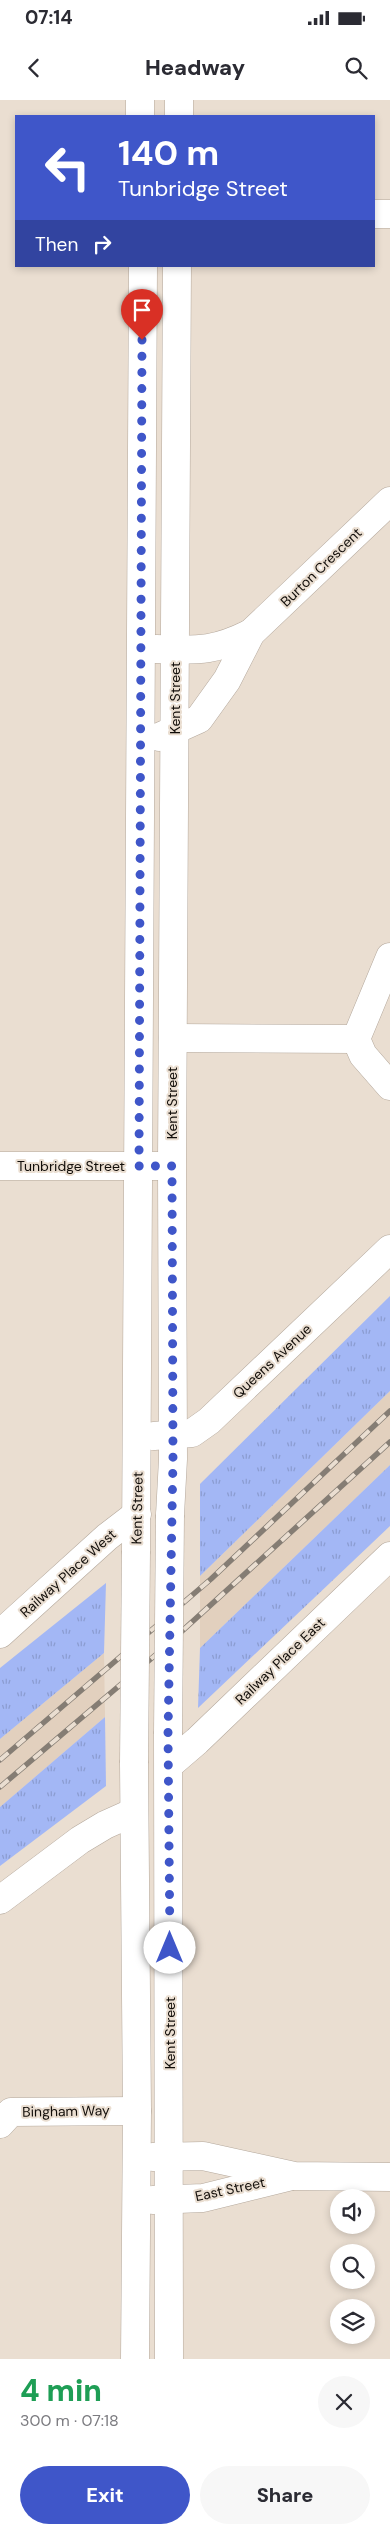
<!DOCTYPE html>
<html lang="en">
<head>
<meta charset="utf-8">
<style>
  :root { --surface:#fff; --page:#f7f7f7; --text:#2b2b33; --muted:#7c7c81; --accent:#3f56c9 }
  body { margin:0; font-family:"DM Sans",sans-serif; background:var(--page); color:var(--text); height:100vh; display:flex; flex-direction:column; font-size:19px; white-space:nowrap }
  * { box-sizing:border-box; margin:0 }
  p { font-size:16px; color:var(--muted) }
  .icon { flex:none; width:28px; height:28px; fill:none; stroke:currentColor; stroke-width:2; stroke-linecap:round; stroke-linejoin:round }
  .map { position:relative; height:2259px; overflow:hidden }
  .side { display:flex; flex-direction:column; background:var(--surface); flex:1 }
  .side>* { flex:none }
  .hud { position:absolute; left:15px; top:15px; width:360px; height:152px; border-radius:0px; box-shadow:0 2px 8px #0003; background:#3f56c9; color:#fff; overflow:hidden }
  .tools { position:absolute; left:330px; top:2089px; display:grid; gap:10px }
  .tools a { display:grid; place-items:center; width:45px; height:45px; border-radius:50%; background:var(--surface); box-shadow:0 2px 8px #0003; font-size:25px }
  .pin { position:absolute; display:grid; place-items:center; width:42px; height:42px; color:#fff; margin:-51px -21px; border-radius:50% 50% 50% 0; rotate:-45deg; box-shadow:0 0 5px #0007 }
  .pin .icon { rotate:45deg }
  .me { position:absolute; width:55px; margin:-28px; rotate:0deg; stroke-linejoin:round; filter:drop-shadow(0 0 4px #0008) }
  .turn { display:flex; align-items:center; gap:18px; height:105px; padding:0 20px; font-size:22px }
  .turn .icon { width:65px; height:65px; stroke-width:2.5 }
  .turn b { display:block; font-size:35px; line-height:42px }
  .then { display:flex; align-items:center; height:48px; padding:0 20px; background:#0003; gap:10px; font-size:19px }
  .round { display:grid; place-items:center; flex:none; width:52px; height:52px; border-radius:26px; background:var(--page) }
  .headline { display:flex; align-items:center; justify-content:space-between; height:85px; padding:0 20px }
  h1 { font-size:30px; font-weight:800; line-height:38px; color:#1e9e55 }
  .cta { display:flex; gap:10px; margin-top:auto; padding:10px 20px }
  .cta a { flex:1; height:58px; border-radius:30px; background:var(--accent); color:#fff; font-size:20px; font-weight:800; line-height:58px; text-align:center }
  .cta a+a { background:var(--page); color:var(--text) }
  .status { display:flex; justify-content:space-between; align-items:center; height:35px; padding:0 25px; background:var(--surface); direction:ltr }
  .status svg { height:14px; fill:currentColor }
  header { display:flex; justify-content:space-between; align-items:center; height:65px; padding:0 20px; background:var(--surface); font-size:22px; font-weight:800 }
  .map>svg:first-child { display:block }
</style>
</head>
<body>
<div class="status"><b>07:14</b><svg viewBox="0 0 49 12"><path d="M0 12V9h3v3zM5 12V6h3v6zM10 12V3h3v9zM15 12V0h3v12zM26 1h20v11H26zM47 4h2v5h-2z"/></svg></div>
<header><svg class="icon" aria-label="back" viewBox="0 0 24 24"><path d="M15 5l-7 7 7 7"/></svg>Headway<svg class="icon" aria-label="search" viewBox="0 0 24 24"><circle cx="10" cy="10" r="6"/><path d="M15 15l6 6"/></svg></header>
<div class="map">
<svg width="390" height="2259" viewBox="0 0 390 2259">
  <defs>
    <pattern id="grass-tufts" width="24" height="20" patternUnits="userSpaceOnUse" patternTransform="scale(1.25)"><rect width="24" height="20" fill="#a3b7f5"/><path d="M3 7l-1-3M5 7V3M7 7l1-3M15 17l-1-3M17 17v-4M19 17l1-3" fill="none" stroke="#8b9cd1"/></pattern>
  </defs>
  <rect width="100%" height="100%" fill="#eaded1"/>
  <g fill="#e2d0be">
    <polygon points="390,1291 390,1365 200,1548 200,1476"/>
    <polygon points="104,1553 105,1617 0,1707 0,1639"/>
  </g>
  <g fill="url(#grass-tufts)">
    <polygon points="390,1196 390,1291 200,1476 200,1384"/>
    <polygon points="390,1365 390,1426 198,1608 200,1548"/>
    <polygon points="106,1483 104,1553 0,1639 0,1568"/>
    <polygon points="105,1617 106,1686 0,1766 0,1707"/>
  </g>
  <g fill="none" stroke-linecap="round" stroke-linejoin="round">
    <g stroke="#b4a89c" stroke-width="29">
      <g id="minor">
        <polyline points="140,0 140,16"/>
        <polyline points="179,16 179,0"/>
        <polyline points="374,114 390,114"/>
        <path d="M156,549C198,550 213,552 251,533"/>
        <polyline points="159,637 199,619 227,580 251,533 390,401"/>
        <polyline points="390,857 356,939 363,955 390,986"/>
        <polyline points="173,938 356,939"/>
        <polyline points="0,1066 158,1066"/>
        <polyline points="154,1336 192,1333 209,1321 390,1149"/>
        <polyline points="170,1415 173,1359 172,1066 177,166"/>
        <polyline points="136,1451 143,166"/>
        <polyline points="0,1534 107,1437 137,1414"/>
        <polyline points="168,1634 169,2259"/>
        <polyline points="134,1663 137,2011 135,2259"/>
        <polyline points="169,1665 197,1641 390,1456"/>
        <polyline points="0,1800 80,1740 105,1725 134,1712"/>
        <polyline points="0,2024 11,2012 137,2011"/>
        <polyline points="153,2057 203,2056 294,2076 390,2077"/>
        <polyline points="153,2100 203,2098 288,2077"/>
      </g>
    </g>
    <use href="#minor" stroke="#fff" stroke-width="28"/>
    <g stroke="#857d74" stroke-width="5.5">
      <g id="rail">
        <polyline points="0,1660 211,1479 390,1311"/>
        <polyline points="0,1687 159,1552 390,1342"/>
      </g>
    </g>
    <use href="#rail" stroke="#eaded1" stroke-width="4" stroke-dasharray="11" stroke-linecap="butt"/>
    <g stroke="#b4a89c" stroke-width="29" stroke-linecap="butt">
      <g id="minor-bridge">
        <polyline points="168,1634 170,1415"/>
        <polyline points="134,1663 136,1451"/>
      </g>
    </g>
    <use href="#minor-bridge" stroke="#fff" stroke-width="28"/>
  </g>
  <g fill="none" stroke-linecap="round" stroke-linejoin="round">
    <polyline stroke="#3f56c9" stroke-width="9" stroke-dasharray="0 16.2" points="142,240 139,1066 172,1066 173,1359 168,1634 170,1848"/>
  </g>
  <g text-anchor="middle" stroke-width="4" stroke-linejoin="round" paint-order="stroke">
    <g font-size="14" fill="#110d09" stroke="#eaded1">
      <text transform="translate(321 467) rotate(-44)" y="5">Burton Crescent</text>
      <text transform="translate(175 598) rotate(-90)" y="5">Kent Street</text>
      <text transform="translate(172 1003) rotate(-90)" y="5">Kent Street</text>
      <text x="71" y="1071">Tunbridge Street</text>
      <text transform="translate(272 1261) rotate(-43)" y="5">Queens Avenue</text>
      <text transform="translate(137 1408) rotate(-89)" y="5">Kent Street</text>
      <text transform="translate(68 1473) rotate(-42)" y="5">Railway Place West</text>
      <text transform="translate(280 1561) rotate(-44)" y="5">Railway Place East</text>
      <text transform="translate(170 1933) rotate(-90)" y="5">Kent Street</text>
      <text transform="translate(66 2011) rotate(-1)" y="5">Bingham Way</text>
      <text transform="translate(230 2089) rotate(-12)" y="5">East Street</text>
    </g>
  </g>
</svg>
<div class="tools">
<a><svg class="icon" aria-label="sound" viewBox="0 0 24 24"><path d="M4 9h4l5-4v14l-5-4H4zM17 9q2 3 0 6"/></svg></a>
<a><svg class="icon" aria-label="search" viewBox="0 0 24 24"><circle cx="10" cy="10" r="6"/><path d="M15 15l6 6"/></svg></a>
<a><svg class="icon" aria-label="layers" viewBox="0 0 24 24"><path d="M12 4l9 5-9 5-9-5zM3 14l9 5 9-5"/></svg></a>
</div>
<div class="pin" style="left:142px;top:240px;background:#d93025"><svg class="icon" aria-label="arrive" viewBox="0 0 24 24"><path d="M6 21V4h12l-3 4 3 4H6"/></svg></div>
<svg class="me" style="left:170px;top:1848px" viewBox="-20 -20 40 40"><circle r="19" fill="#fff"/><path d="M0-13L10 11 0 6-10 11z" fill="#3f56c9"/></svg>
<div class="hud">
<div class="turn"><svg class="icon" aria-label="left" viewBox="0 0 24 24"><path d="M17 20v-9H6M10 6l-5 5 5 5"/></svg><div><b>140 m</b>Tunbridge Street</div></div>
<div class="then">Then<svg class="icon" aria-label="right" viewBox="0 0 24 24"><path d="M7 20v-9h11M14 6l5 5-5 5"/></svg></div>
</div>
</div>
<section class="side">
<div class="headline"><div><h1>4 min</h1><p>300 m · 07:18</p></div><a class="round"><svg class="icon" aria-label="close" viewBox="0 0 24 24"><path d="M6 6l12 12M18 6L6 18"/></svg></a></div>
<div class="cta"><a>Exit</a><a>Share</a></div>
</section>
</body>
</html>
